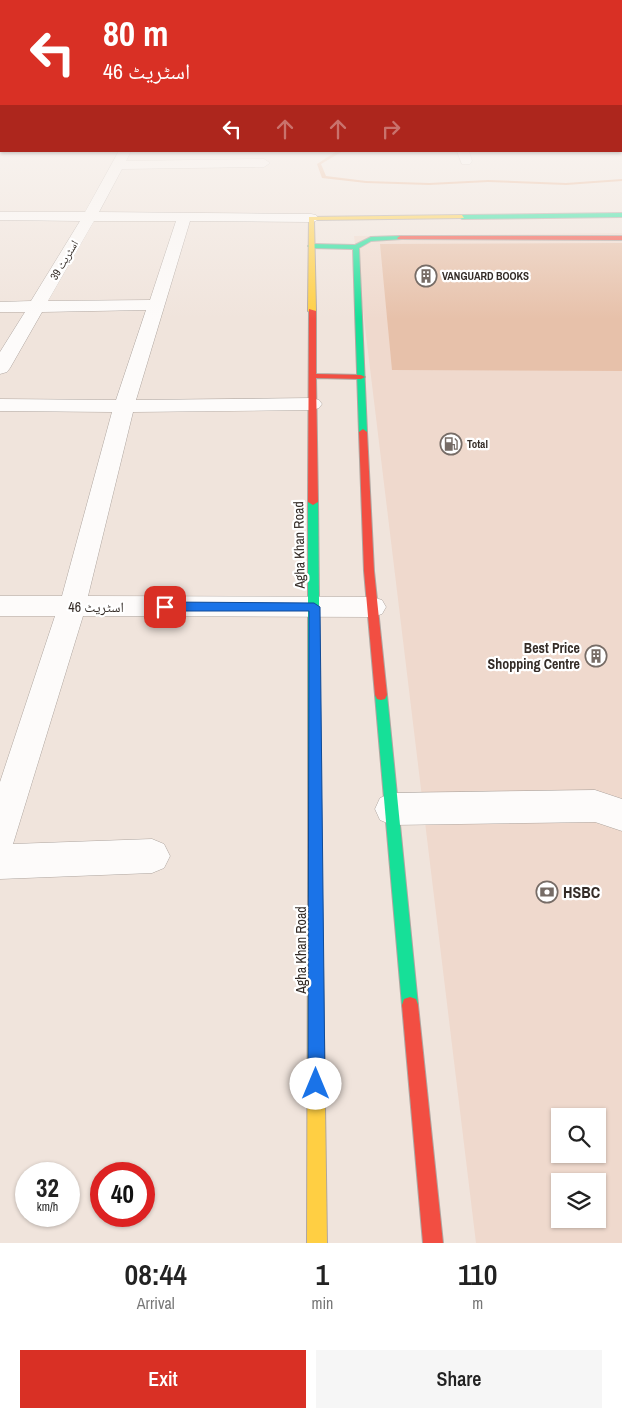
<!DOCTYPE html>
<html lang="en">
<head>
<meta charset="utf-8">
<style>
  :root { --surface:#fff; --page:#f6f6f6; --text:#222; --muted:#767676; --accent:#d93025 }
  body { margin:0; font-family:"Archivo Narrow","Noto Naskh Arabic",sans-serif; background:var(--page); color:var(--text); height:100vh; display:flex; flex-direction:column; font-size:19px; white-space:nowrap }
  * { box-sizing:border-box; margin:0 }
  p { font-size:16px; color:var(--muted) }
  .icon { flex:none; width:28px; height:28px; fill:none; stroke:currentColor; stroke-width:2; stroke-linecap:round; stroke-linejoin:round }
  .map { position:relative; height:1243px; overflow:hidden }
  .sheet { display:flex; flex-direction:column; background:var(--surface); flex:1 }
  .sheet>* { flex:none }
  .banner { position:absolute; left:0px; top:0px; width:622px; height:152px; box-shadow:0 1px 4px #0004; background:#d93025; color:#fff; overflow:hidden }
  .buttons { position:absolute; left:551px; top:1108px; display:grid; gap:10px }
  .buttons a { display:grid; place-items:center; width:55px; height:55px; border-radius:0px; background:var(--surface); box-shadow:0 1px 4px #0004; font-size:25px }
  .speed { position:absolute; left:15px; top:1162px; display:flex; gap:10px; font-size:25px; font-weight:700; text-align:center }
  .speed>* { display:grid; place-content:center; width:65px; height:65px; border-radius:50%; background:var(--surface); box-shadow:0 1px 4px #0004; line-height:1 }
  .speed small { font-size:12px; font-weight:400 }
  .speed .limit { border:8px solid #d22; background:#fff; color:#111 }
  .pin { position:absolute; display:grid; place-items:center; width:42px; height:42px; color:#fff; margin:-21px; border-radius:10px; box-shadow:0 2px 8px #0006 }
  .me { position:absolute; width:55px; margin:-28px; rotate:0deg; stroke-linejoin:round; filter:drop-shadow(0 0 4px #0008) }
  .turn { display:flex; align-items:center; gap:18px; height:105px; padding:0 20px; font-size:22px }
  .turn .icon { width:65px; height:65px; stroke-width:2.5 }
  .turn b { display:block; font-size:35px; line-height:42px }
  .lanes { display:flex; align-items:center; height:48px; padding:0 20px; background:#0003; justify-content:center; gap:25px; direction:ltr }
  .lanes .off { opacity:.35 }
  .eta { display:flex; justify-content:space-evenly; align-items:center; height:85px; text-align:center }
  .eta b { font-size:30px; font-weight:600; line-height:35px }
  .cta { display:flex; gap:10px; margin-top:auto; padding:10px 20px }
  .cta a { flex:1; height:58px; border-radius:0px; background:var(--accent); color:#fff; font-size:20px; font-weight:600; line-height:58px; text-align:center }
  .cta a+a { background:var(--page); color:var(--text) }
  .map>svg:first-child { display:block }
</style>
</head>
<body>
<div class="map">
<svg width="622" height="1243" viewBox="0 0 622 1243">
  <rect width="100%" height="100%" fill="#f0e4dc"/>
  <path fill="#efd9cd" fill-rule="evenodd" d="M622,233V1243H476L354,236ZM560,1116H598V1154H560ZM560,1181H598V1219H560Z"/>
  <polygon fill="#e7c1aa" points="622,243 622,371 392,370 380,244"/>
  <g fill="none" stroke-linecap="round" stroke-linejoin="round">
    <polygon fill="#e6a57b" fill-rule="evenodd" points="337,151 343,151 321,164 326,176 366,181 429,183 488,180 566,183 622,179 622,181 566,185 488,182 429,185 366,183 322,178 317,164"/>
    <g stroke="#afa6a0" stroke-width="1">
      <g id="street">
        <path d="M119,151H131L126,161L264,159L270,163L264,167L122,169L99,212L311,214L316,215L318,218L316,221L311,222L190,221L136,400L312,398L319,400L322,404L319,408L312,410L133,412L88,596L372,597L382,600L386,607L382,614L372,617L83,616L13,844L152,839L164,844L170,856L164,868L152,873L0,879V782L55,616H0V596H62L112,412L0,411V399L116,400L146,310L42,312L10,368L7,372L0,374V352L25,312H0V302L31,301L80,221L0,220V212H85ZM94,221H176L150,300L48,301Z"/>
        <polygon points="457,151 469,151 472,161 470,164 462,164"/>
        <polygon points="595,790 622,799 622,831 595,822 392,825 380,820 375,809 380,798 392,793"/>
      </g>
    </g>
    <g stroke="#afa6a0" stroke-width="2">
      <g id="fast">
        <polygon points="622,213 622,217 462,219 459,217 462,215"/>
        <polygon points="400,236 403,238 402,239 371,241 359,248 367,432 363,435 359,432 353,249 311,248 308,246 311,244 355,245 371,237"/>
        <polygon points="313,499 318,502 322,897 320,902 315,904 310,902 308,897 308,502"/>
        <polygon points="381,690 385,691 387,695 418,1005 416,1011 410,1013 404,1011 402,1005 375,695 377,691"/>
      </g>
    </g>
    <g stroke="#afa6a0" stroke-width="2">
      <g id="slow">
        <polygon points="462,215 464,218 314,220 316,311 312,313 308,311 309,217"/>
        <polygon points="315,890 320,892 322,897 327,1243 307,1243 308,897 310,892"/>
      </g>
    </g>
    <g stroke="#afa6a0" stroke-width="2">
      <g id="jam">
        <polygon points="400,236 622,236 622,240 398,239 397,238"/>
        <polygon points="309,309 316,311 316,374 361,375 365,377 361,379 316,378 318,502 313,505 308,502"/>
        <polygon points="363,429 367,432 374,571 387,695 385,699 381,700 377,699 375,695 364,571 359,432"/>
        <polygon points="410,997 416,999 418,1005 443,1243 423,1243 402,1005 404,999"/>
      </g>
    </g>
    <use href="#street" fill="#fdfbfa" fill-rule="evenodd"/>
    <use href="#fast" fill="#16e098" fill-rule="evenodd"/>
    <use href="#slow" fill="#ffcf43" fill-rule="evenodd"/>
    <use href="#jam" fill="#f24e42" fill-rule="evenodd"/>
  </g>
  <linearGradient id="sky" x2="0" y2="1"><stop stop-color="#a7aebc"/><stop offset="0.45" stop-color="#f8f3ef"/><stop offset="1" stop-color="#f8f3ef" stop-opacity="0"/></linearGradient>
  <rect width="622" height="319" fill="url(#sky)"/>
  <polygon fill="#1a73e8" stroke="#114b97" points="165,602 314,603 320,607 325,1084 323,1090 316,1093 310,1090 308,1084 309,611 165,611 159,607"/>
  <defs>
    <g id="building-ring" transform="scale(1.125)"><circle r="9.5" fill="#fff" stroke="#766c66" stroke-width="1.5"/><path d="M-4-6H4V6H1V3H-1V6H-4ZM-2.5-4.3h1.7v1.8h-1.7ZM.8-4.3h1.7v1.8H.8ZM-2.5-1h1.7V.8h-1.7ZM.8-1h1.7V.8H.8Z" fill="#766c66"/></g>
    <g id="fuel-ring" transform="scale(1.125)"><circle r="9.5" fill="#fff" stroke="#766c66" stroke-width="1.5"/><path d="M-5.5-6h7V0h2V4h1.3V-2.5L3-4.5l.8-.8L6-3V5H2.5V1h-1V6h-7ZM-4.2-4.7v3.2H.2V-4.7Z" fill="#766c66"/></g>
    <g id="bank-ring" transform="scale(1.125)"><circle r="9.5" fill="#fff" stroke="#766c66" stroke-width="1.5"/><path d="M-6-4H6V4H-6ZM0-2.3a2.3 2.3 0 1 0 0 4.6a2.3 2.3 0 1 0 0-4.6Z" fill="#766c66"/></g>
  </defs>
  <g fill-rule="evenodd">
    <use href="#building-ring" x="426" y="276"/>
    <use href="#fuel-ring" x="451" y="444"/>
    <use href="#building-ring" x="596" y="656"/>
    <use href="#bank-ring" x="547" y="892"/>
  </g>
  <g text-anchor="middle" stroke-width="4.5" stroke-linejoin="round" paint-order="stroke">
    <g font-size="11" fill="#342c27" stroke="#fff">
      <text transform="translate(64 260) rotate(-59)" y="4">اسٹریٹ 39</text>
    </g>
    <g font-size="11" font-weight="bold" fill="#342c27" stroke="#fff" text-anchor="start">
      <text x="442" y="280">VANGUARD BOOKS</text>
      <text x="467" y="448">Total</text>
    </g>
    <g font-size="14" fill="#342c27" stroke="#fff">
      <text transform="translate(299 545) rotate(-91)" y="5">Agha Khan Road</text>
      <text x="96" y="612">اسٹریٹ 46</text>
      <text transform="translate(301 950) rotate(-90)" y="5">Agha Khan Road</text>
    </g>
    <g font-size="14" font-weight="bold" fill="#342c27" stroke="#fff" text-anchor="end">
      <text x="580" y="653">Best Price<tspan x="580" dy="16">Shopping Centre</tspan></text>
    </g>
    <g font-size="16" font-weight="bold" fill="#342c27" stroke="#fff" text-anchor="start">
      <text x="563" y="898">HSBC</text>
    </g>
  </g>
</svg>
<div class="buttons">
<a><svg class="icon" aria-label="search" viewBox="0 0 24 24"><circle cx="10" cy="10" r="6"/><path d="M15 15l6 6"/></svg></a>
<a><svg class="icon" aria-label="layers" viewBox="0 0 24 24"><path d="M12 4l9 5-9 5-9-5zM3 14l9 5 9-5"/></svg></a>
</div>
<div class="speed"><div>32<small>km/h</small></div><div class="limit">40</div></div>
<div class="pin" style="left:165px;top:607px;background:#d93025"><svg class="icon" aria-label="arrive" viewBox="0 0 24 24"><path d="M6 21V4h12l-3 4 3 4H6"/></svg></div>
<svg class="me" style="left:316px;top:1084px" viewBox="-20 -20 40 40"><circle r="19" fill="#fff"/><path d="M0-13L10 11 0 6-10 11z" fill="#1a73e8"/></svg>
<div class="banner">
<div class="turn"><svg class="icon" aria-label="left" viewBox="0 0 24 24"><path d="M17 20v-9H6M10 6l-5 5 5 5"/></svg><div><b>80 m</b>اسٹریٹ 46</div></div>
<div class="lanes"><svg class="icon" aria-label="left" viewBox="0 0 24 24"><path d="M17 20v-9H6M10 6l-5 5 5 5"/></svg><svg class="icon off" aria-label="ahead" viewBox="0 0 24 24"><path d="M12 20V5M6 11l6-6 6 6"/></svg><svg class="icon off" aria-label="ahead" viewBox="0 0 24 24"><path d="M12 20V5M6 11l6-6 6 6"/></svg><svg class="icon off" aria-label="right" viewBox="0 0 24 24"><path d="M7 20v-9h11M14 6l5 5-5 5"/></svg></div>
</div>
</div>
<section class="sheet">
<div class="eta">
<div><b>08:44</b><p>Arrival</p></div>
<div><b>1</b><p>min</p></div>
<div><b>110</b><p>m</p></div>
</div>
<div class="cta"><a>Exit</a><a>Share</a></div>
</section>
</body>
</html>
